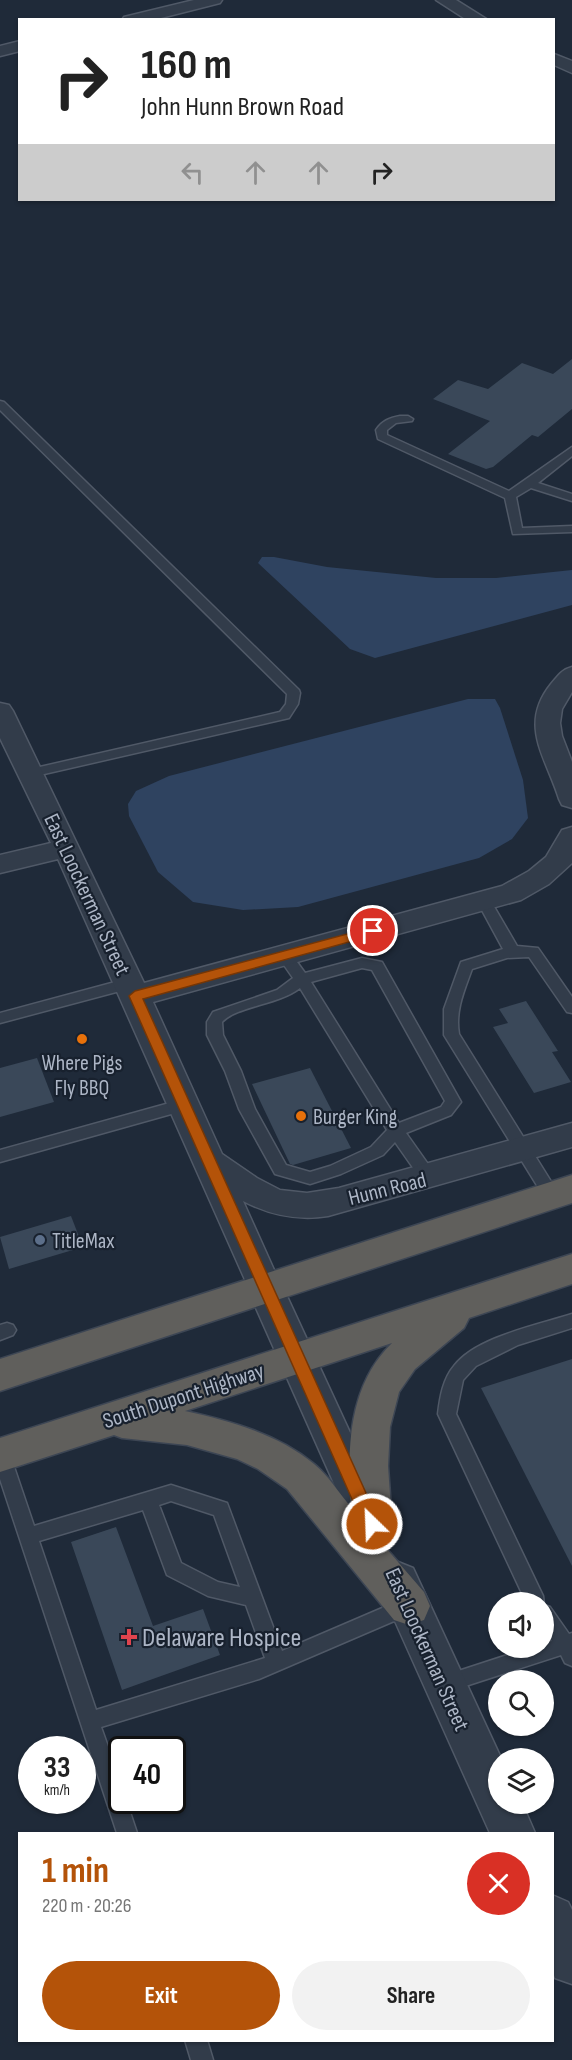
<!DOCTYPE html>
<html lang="en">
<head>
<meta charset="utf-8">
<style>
  :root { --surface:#fff; --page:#f2f2f2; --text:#222; --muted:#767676; --accent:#b45309 }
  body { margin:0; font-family:"Sofia Sans Condensed",sans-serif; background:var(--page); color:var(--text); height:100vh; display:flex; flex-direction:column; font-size:22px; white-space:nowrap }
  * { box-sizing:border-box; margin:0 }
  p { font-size:20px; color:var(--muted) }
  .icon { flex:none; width:33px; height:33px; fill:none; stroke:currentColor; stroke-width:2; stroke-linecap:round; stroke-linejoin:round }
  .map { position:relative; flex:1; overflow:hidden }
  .drawer { position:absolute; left:18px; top:1832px; width:536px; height:210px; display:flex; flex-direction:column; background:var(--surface); border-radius:0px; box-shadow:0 2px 4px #0004 }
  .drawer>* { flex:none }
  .guide { position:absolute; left:18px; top:18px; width:537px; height:183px; border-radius:0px; box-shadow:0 2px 4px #0004; background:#fff; color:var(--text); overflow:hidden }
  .buttons { position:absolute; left:488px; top:1592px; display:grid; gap:12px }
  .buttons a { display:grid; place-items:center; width:66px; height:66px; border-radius:50%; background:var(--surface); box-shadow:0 2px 4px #0004; font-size:30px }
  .speed { position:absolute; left:18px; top:1736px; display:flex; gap:12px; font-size:30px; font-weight:700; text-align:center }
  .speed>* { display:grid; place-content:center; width:78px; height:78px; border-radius:50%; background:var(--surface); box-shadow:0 2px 4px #0004; line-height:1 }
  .speed small { font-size:15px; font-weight:400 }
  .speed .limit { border:3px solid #111; border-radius:9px; background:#fff; color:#111 }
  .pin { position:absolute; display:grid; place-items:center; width:51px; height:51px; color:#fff; margin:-26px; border:3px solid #fff; border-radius:50%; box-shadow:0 2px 6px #0007 }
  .me { position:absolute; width:66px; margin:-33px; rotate:336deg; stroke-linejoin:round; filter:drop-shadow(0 0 4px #0008) }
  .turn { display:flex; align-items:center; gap:21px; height:126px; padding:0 24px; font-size:27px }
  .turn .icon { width:78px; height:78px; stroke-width:2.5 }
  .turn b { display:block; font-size:42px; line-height:51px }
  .lanes { display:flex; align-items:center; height:57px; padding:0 24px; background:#0003; justify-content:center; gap:30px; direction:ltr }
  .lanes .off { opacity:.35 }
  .round { display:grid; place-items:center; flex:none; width:63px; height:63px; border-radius:32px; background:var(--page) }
  .summary { display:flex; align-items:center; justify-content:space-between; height:102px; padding:0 24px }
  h1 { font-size:36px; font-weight:700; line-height:45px; color:var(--accent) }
  .button { display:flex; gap:12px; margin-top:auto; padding:12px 24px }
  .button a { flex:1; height:69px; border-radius:36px; background:var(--accent); color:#fff; font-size:24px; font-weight:700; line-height:69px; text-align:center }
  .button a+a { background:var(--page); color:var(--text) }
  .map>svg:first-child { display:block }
</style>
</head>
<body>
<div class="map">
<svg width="572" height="2060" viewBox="0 0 572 2060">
  <rect width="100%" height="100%" fill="#1f2a39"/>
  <g fill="#2f4360">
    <polygon points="262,557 274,557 327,567 436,578 496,578 572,570 572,605 375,658 350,649 258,563"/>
    <polygon points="468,699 495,699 500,708 523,780 528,818 512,839 479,858 298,907 243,910 193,902 158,872 129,816 128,804 136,791 169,776"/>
  </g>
  <g fill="#3a4859">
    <polygon points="572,359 572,409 538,437 532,435 493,467 486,469 448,454 490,421 433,399 458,380 488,389 522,363 553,374"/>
    <polygon points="526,1001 558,1051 552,1052 571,1082 534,1093 493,1027 508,1023 499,1009"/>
    <polygon points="37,1058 54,1102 0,1117 0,1068"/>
    <polygon points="310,1068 351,1148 293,1165 290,1164 252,1084"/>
    <polygon points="71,1216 83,1247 9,1269 0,1237"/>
    <polygon points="572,1359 572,1566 481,1388"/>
    <polygon points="116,1527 153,1626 203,1609 220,1655 122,1690 71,1542"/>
  </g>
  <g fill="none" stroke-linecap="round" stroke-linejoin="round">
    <g stroke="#505967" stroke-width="3">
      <g id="service">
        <polygon points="0,401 4,402 299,690 300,693 298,704 289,718 31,777 26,776 24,773 26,770 31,769 280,712 286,704 287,694 0,410"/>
        <path d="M400,416H408L413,419L412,421L396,423L387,430V435L509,491L572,447V456L538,483L572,494V501L531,488L516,497L522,528L572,526V532L513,534L505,498L378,439L376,430C382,421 389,418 400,416Z"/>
        <path d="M484,896L489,898L517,946L538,948L572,997V1013L567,1012L529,957L507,958L472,969C464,991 455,1011 459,1034L560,1196L558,1200L552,1202L546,1200L444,1035V1009L461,962L503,949L477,901Z"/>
        <path d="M284,950L289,951L305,973L362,958L382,962L461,1102L451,1115L406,1133L435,1174L437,1178L435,1182L429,1184L423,1182L395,1142L383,1155L341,1174L310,1184L275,1174L239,1109L225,1071L207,1035V1022L213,1012L277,990L293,978L277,955ZM362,968L372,970L445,1101L441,1107L399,1123L311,982ZM300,988L387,1130L371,1147L330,1166L310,1172L286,1165L255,1109L241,1071L223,1035L222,1022C237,1006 278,1005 300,988Z"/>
        <polygon points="130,978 135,979 137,983 135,987 0,1023 0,1013"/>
        <polygon points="184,1099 189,1101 192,1105 189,1109 0,1162 0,1150"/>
        <path d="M572,1314V1328L518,1345L476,1366L463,1380L456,1414L543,1596L544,1605L550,1607L569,1634L572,1633V1666L565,1663L561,1655L444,1693L437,1690L434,1684L437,1678L532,1647H543V1643L552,1641L543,1629V1602H526L438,1414C440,1397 443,1379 454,1366C476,1337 538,1325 572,1314Z"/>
        <polygon points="7,1323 13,1325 16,1330 13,1335 0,1340 0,1325"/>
        <path d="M0,1448L7,1450L10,1455L34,1526L171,1485L227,1503L282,1651L408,1597L415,1600L417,1606L415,1612L259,1679L101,1727L122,1786V1800H126L137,1833H117L0,1479ZM171,1501L214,1515L240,1587L218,1582L181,1563L159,1505ZM143,1510L167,1575L208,1596L246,1605L265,1658L96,1710L39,1541Z"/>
        <polygon points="185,2040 207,2040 213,2060 191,2060"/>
      </g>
    </g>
    <g stroke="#505967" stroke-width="3">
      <g id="minor">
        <polygon points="194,0 222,0 220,3 153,20 122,20 124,17"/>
        <polygon points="436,0 456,0 488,20 467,20"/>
        <polygon points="20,41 20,51 0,56 0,46"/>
        <polygon points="554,54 572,61 572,73 554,65"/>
        <path d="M572,667V692L562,709L560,723L562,736L572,762V808L562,805L559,799C546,757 518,725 551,684C558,676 561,670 572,667Z"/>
        <path d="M0,703L9,705L13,711L144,983L502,886L529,871L546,857L562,830L572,827V863L549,884L521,900L153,1002L222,1154L257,1178L280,1190L307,1193L339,1188L572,1123V1147L328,1216C297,1221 270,1215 243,1201L283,1290L278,1300L266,1304L254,1300L58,859L0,873V855L51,843L0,738Z"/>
      </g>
    </g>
    <g stroke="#505967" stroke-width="3">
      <g id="tertiary">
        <polygon points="266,1275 279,1279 388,1515 382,1528 368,1533 354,1528 348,1515 248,1290 253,1279"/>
        <polygon points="398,1562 413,1568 501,1758 498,1758 498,1803 522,1803 535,1833 490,1833 377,1581 383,1568"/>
        <polygon points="552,1895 568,1902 572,1910 572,1984 555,1978 552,1970"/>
      </g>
    </g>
    <g stroke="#3d4654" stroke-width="3">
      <g id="trunk">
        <polygon points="572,1175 572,1203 0,1391 0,1359"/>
        <path d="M572,1254V1284L469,1318L464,1328L415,1369L399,1392L390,1427L388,1466L392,1524L386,1537L379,1540L424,1592L430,1606L424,1620L409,1625L394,1620L287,1489L258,1469L237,1459L187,1445L122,1438L114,1435L0,1472V1438ZM392,1343C348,1386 347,1449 351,1507C339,1493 328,1475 314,1464C278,1434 230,1421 185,1411Z"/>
      </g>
    </g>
    <use href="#service" fill="#323c4a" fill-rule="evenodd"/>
    <use href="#minor" fill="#323c4a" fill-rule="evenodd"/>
    <use href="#tertiary" fill="#323c4a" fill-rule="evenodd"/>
    <use href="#trunk" fill="#605f5c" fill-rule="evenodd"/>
  </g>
  <polygon fill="#b45309" stroke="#753606" stroke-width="1.5" points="373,927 379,931 378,934 143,999 380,1524 378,1529 372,1531 366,1529 363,1524 129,996 135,991"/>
  <g fill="#e8710a" stroke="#18212e" stroke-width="2">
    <circle cx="82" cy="1039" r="6"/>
    <circle cx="301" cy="1116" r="6"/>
  </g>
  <circle fill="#5c6f8a" stroke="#18212e" stroke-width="2" cx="40" cy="1240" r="6"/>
  <path fill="#e0444e" stroke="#18212e" stroke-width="2" d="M126 1628h6v6h6v6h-6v6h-6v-6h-6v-6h6z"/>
  <g text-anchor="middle" stroke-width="4.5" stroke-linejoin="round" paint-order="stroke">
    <g font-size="22" fill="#adb6c6" stroke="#18212e">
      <text transform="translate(88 894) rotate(65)" y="8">East Loockerman Street</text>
      <text transform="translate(387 1188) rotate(-14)" y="8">Hunn Road</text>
      <text transform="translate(183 1395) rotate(-18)" y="8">South Dupont Highway</text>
      <text transform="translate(428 1649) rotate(66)" y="8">East Loockerman Street</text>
    </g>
    <g font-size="22" fill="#adb6c6" stroke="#18212e" text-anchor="start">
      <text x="82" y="1070" text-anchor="middle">Where Pigs<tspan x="82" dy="25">Fly BBQ</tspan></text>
      <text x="313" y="1124">Burger King</text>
      <text x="52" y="1248">TitleMax</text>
    </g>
    <g font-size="27" fill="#adb6c6" stroke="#18212e" text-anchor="start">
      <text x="142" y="1646">Delaware Hospice</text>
    </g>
  </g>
</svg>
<div class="buttons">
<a><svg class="icon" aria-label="sound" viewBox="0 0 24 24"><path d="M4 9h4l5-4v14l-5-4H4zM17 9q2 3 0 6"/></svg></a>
<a><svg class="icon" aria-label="search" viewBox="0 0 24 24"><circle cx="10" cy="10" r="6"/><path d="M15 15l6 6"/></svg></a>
<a><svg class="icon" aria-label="layers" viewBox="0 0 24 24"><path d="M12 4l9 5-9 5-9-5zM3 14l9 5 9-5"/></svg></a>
</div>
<div class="speed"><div>33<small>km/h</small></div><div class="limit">40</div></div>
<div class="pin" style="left:373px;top:931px;background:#d93025"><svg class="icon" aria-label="arrive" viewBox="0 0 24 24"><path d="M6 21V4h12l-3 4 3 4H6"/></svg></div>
<svg class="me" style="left:372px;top:1524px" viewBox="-20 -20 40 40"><circle r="17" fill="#b45309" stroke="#fff" stroke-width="3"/><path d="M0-11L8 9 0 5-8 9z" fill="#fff"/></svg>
<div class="guide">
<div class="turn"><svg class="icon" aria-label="right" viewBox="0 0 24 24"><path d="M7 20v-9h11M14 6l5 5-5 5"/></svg><div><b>160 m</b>John Hunn Brown Road</div></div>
<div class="lanes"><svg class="icon off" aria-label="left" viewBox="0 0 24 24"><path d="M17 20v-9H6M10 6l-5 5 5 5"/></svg><svg class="icon off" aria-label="ahead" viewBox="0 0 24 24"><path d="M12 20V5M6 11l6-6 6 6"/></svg><svg class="icon off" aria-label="ahead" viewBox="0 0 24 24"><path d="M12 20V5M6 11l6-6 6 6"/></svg><svg class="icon" aria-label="right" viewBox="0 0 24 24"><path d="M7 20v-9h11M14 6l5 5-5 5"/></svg></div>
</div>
<section class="drawer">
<div class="summary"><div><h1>1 min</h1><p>220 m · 20:26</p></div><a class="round" style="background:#d93025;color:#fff"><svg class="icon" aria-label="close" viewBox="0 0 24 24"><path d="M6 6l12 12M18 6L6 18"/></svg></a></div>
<div class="button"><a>Exit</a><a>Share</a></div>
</section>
</div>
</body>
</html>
